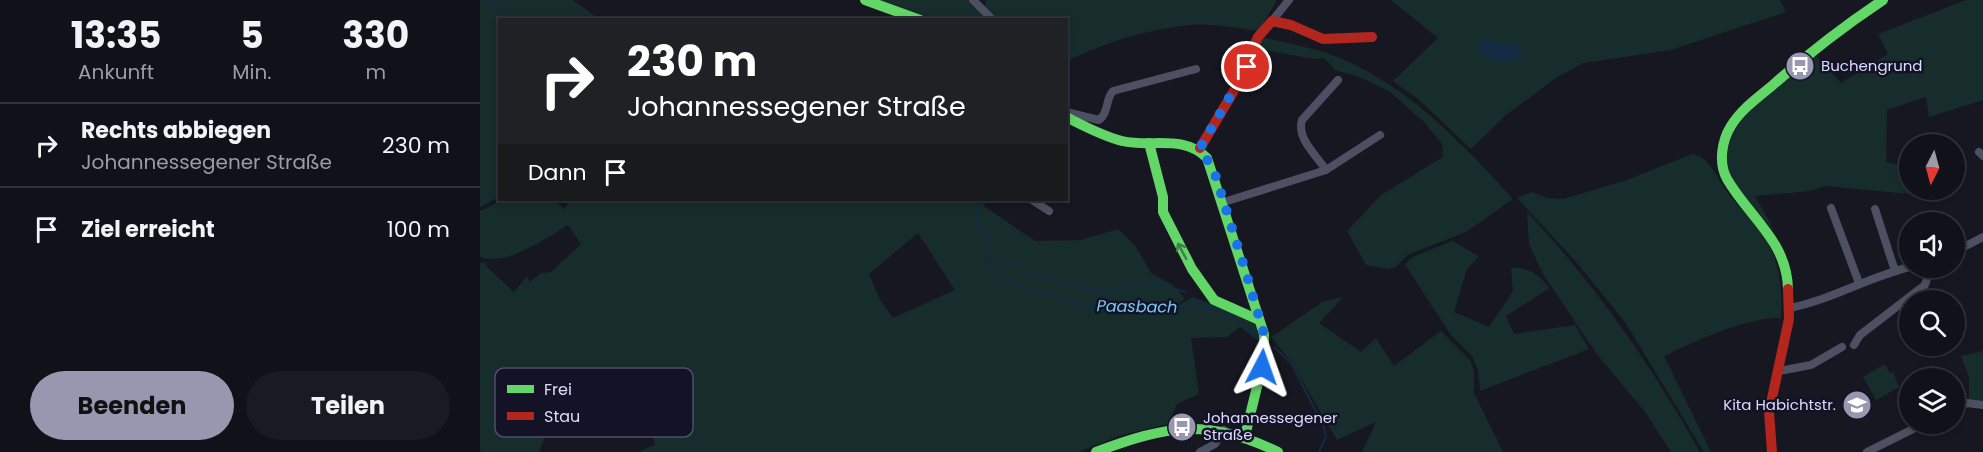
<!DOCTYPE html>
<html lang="de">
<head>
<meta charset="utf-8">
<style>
  :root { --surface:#11111a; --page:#1a1a23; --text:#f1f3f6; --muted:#9c9da2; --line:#303139; --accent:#9798b0 }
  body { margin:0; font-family:Poppins,sans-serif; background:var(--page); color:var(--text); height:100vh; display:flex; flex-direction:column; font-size:22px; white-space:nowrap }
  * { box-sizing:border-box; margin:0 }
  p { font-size:20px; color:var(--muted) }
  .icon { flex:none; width:33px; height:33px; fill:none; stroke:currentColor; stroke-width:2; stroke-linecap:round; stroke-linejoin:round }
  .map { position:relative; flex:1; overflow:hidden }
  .sheet { display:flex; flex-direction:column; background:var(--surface); width:480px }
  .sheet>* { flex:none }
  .guide { position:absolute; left:18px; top:18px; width:570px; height:183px; border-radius:0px; box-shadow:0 3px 9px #0003,0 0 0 2px var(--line); background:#202124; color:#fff; overflow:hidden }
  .needle { width:39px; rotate:186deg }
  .buttons { position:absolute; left:1419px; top:134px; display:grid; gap:12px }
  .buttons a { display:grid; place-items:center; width:66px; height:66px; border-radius:50%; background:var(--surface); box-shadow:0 3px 9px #0003,0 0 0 2px var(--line); font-size:30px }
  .pin { position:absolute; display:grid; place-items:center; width:51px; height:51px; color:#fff; margin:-26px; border:3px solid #fff; border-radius:50%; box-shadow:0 2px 6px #0007 }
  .me { position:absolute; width:66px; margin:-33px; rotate:4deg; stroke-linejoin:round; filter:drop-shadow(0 0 4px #0008) }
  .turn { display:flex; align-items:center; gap:21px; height:126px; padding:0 30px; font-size:27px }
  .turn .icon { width:78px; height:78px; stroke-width:2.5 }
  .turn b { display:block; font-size:42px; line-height:51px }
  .then { display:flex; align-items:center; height:57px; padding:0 30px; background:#0003; gap:12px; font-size:22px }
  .eta { display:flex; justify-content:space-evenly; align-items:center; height:102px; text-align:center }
  .eta b { font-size:36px; font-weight:700; line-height:42px }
  .button { display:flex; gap:12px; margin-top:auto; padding:12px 30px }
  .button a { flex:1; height:69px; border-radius:36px; background:var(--accent); color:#111; font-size:24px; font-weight:700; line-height:69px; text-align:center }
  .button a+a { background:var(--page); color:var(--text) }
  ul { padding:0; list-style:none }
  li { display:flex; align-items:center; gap:18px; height:84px; padding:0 30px; border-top:2px solid var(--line) }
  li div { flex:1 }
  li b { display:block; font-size:22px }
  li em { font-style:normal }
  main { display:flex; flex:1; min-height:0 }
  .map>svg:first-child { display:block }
</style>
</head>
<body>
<main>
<section class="sheet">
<div class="eta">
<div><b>13:35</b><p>Ankunft</p></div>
<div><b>5</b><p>Min.</p></div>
<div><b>330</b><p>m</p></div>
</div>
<ul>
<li><svg class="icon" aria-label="right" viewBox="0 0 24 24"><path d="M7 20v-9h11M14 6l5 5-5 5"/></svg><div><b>Rechts abbiegen</b><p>Johannessegener Straße</p></div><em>230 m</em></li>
<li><svg class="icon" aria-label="arrive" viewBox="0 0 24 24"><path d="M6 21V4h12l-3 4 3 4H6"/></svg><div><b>Ziel erreicht</b></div><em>100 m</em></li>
</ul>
<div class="button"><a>Beenden</a><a>Teilen</a></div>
</section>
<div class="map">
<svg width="1503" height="452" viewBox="0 0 1503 452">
  <rect width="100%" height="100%" fill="#171722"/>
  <g fill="#162d2b" fill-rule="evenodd">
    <polygon points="0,0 93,0 119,19 20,20 19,197 0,207"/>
    <polygon points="397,0 487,0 508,19 447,19"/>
    <path d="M506,0H797L779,31C757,28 732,23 710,25C667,29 626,42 587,61L586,20L517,19L505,6Z"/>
    <polygon points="911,0 1300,0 1306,12 1191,50 1103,63 1076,78 1026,115 991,149 938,99 913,81 958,38"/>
    <path d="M1486,0H1503V100L1449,117L1446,97L1407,110L1406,162L1423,166L1422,182L1429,183L1430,189H1456L1461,202L1430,194L1345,186L1330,191L1275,196L1295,232C1279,214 1259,196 1250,174C1230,128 1305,80 1335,54L1361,83L1408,54L1398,34Z"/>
    <path d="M780,37C802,42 825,46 847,53C923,80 980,141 1033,199L986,232L927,255L916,267L909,269L886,265L867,231L901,195L963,157L962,144L945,123L909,91L877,76L855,70L844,58L834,59L783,50L777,44Z"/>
    <path d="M1212,154C1230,157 1236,177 1246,190C1255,204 1269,216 1279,229C1299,255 1303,286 1301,318C1266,317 1216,341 1184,356L1231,452H1224L1145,322L1097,263L1037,198L1052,192L1068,198L1083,199L1144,181Z"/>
    <path d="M23,200H72L85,209L90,200H501V204L555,241L601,240L638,229L656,247L671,273L693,285L705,299L694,307L713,297L776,321L782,334L780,342L760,327L747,337L711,338L719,394L697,404L688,424L642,435L598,452H158L175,445L171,421L154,395L66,434L59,452H3L0,451V263L7,262L6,266L34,292L47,276L50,282L61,273L71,272L101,244L88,225C62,240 29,266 0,257V211ZM438,233L475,290L413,318L399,298L389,274Z"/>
    <path d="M1047,212C1115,284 1170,363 1220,452H1191L1166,413L1116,353L1063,274L1049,244Z"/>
    <path d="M972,241L999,256L987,269L974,312L1009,327L1033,291L1031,268C1049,266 1058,275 1070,288L1026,316L1034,334L1095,325L1109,349L1000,391L998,370L992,356L970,334L925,264L933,257Z"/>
    <polygon points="863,297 839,323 881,352 896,338 914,366 961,331 990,360 994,371 994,393 1023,452 882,452 896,422 857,440 812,363 791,337 844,301"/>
    <polygon points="1503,351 1503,404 1489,400 1489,377 1481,356"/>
    <polygon points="1405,364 1410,373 1413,372 1419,387 1396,400 1383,377"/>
  </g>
  <path fill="#122b43" d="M1003,39L1039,46L1043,52L1042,57C1027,62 1010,64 999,52L998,45Z"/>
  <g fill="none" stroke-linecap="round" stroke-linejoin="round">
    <g stroke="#122b43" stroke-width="2">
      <polyline points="11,0 34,20"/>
      <path d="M507,200L497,210L496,221C507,233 512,240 504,255L518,274L543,288L615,307L729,308L754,318L775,335"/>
      <polyline points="533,261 546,272 606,289 628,292 669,282 706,292"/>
      <polyline points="714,298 723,306"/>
      <polyline points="794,347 811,363 844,427 846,437 839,452"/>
    </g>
    <g stroke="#4d5062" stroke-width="8">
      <polyline points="493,0 513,20"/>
      <polyline points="792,21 809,0"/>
      <path d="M586,112L619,120C629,113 625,100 633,91L716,69"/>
      <polyline points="1499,152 1503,156"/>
      <path d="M846,170C837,156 816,138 822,120L858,80"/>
      <polyline points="552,200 569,211"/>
      <polyline points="744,202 846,170 900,135"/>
      <polyline points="1351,208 1379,283"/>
      <polyline points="1395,209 1415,271"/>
      <polyline points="1474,252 1503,237"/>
      <path d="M1310,308C1351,300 1388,277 1430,267"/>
      <polyline points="1374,345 1380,335 1445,285 1447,279 1443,267"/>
      <polyline points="1299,371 1331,365 1362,347"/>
      <polyline points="1474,409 1487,403 1503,405"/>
      <polyline points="720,452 735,444 744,430"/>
      <polyline points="1387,452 1445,423"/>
    </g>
    <g stroke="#63d668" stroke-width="10">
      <polyline points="385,0 440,20"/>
      <path d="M586,117C604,126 622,136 642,141C672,148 703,134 727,158L784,334V358L765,436"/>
      <polyline points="669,143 683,197 683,212 712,269 734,300 779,320"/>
      <path d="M1308,289C1307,241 1269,217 1247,179C1238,163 1242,140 1251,126C1261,109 1279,97 1294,84C1329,53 1364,26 1403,0"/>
      <path d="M616,452C687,425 728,418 798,452"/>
    </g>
    <g stroke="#b3261e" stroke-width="10">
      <polyline points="720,148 758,84 778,37 792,21 811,25 843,39 892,37"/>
      <polyline points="1292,452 1289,412 1309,319 1308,289"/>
    </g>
  </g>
  <defs><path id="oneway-shaft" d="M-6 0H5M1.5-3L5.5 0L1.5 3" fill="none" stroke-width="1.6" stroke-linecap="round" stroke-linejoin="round" transform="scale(1.5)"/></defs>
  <use stroke="#3f7e4b" href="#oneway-shaft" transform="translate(702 251) rotate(-118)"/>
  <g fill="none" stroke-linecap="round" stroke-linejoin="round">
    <polyline stroke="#1a73e8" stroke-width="10" stroke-dasharray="0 18" points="767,67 720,148 734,171 767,276 784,334 782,367"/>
  </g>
  <defs>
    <g id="bus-disc" transform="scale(1.5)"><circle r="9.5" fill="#9798b0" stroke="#131227"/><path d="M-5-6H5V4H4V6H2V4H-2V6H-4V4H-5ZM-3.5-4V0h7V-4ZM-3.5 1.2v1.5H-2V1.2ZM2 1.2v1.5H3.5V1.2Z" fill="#fff"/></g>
    <g id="school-disc" transform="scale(1.5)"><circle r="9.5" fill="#9798b0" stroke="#131227"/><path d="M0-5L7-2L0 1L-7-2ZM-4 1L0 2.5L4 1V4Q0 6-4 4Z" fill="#fff"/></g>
  </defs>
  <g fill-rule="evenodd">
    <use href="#bus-disc" x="1320" y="66"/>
    <use href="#school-disc" x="1377" y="405"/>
    <use href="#bus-disc" x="702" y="427"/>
  </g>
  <g text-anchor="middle" stroke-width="5" stroke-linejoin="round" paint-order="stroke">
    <g font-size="15" fill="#dcddfc" stroke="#131227" text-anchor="start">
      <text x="1341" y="71">Buchengrund</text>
      <text x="1356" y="410" text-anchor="end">Kita Habichtstr.</text>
      <text x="723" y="423">Johannessegener<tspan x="723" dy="17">Straße</tspan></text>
    </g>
    <g font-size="16" font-style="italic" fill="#74cbf2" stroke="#131227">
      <text transform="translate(657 306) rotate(1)" y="6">Paasbach</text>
    </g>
  </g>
  <rect x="15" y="368" width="198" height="69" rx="9" fill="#131227" stroke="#4f4f67" stroke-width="1.5"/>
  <rect x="27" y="385" width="27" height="8" fill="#63d668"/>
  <rect x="27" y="412" width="27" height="8" fill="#b3261e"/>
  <g font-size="16" fill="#dcddfc">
    <text x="64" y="395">Frei</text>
    <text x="64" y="422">Stau</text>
  </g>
</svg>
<div class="buttons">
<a><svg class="needle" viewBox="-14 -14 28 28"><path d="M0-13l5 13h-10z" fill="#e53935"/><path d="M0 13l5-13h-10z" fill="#9c9da2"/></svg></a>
<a><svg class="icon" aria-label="sound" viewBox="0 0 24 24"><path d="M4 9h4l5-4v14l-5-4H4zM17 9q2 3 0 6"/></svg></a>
<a><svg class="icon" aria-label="search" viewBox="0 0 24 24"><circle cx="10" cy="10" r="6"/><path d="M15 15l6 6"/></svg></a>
<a><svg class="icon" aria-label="layers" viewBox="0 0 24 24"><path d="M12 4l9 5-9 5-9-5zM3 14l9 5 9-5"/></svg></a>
</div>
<div class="pin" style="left:767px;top:67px;background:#d93025"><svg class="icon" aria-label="arrive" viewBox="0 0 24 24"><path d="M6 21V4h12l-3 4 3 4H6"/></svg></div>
<svg class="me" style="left:782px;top:367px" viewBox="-20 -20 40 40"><path d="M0-17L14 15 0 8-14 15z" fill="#1a73e8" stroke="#fff" stroke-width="4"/></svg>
<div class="guide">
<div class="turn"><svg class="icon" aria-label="right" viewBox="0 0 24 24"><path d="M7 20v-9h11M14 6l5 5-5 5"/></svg><div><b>230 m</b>Johannessegener Straße</div></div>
<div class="then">Dann<svg class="icon" aria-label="arrive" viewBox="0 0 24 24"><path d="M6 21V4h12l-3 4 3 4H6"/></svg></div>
</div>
</div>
</main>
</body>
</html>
